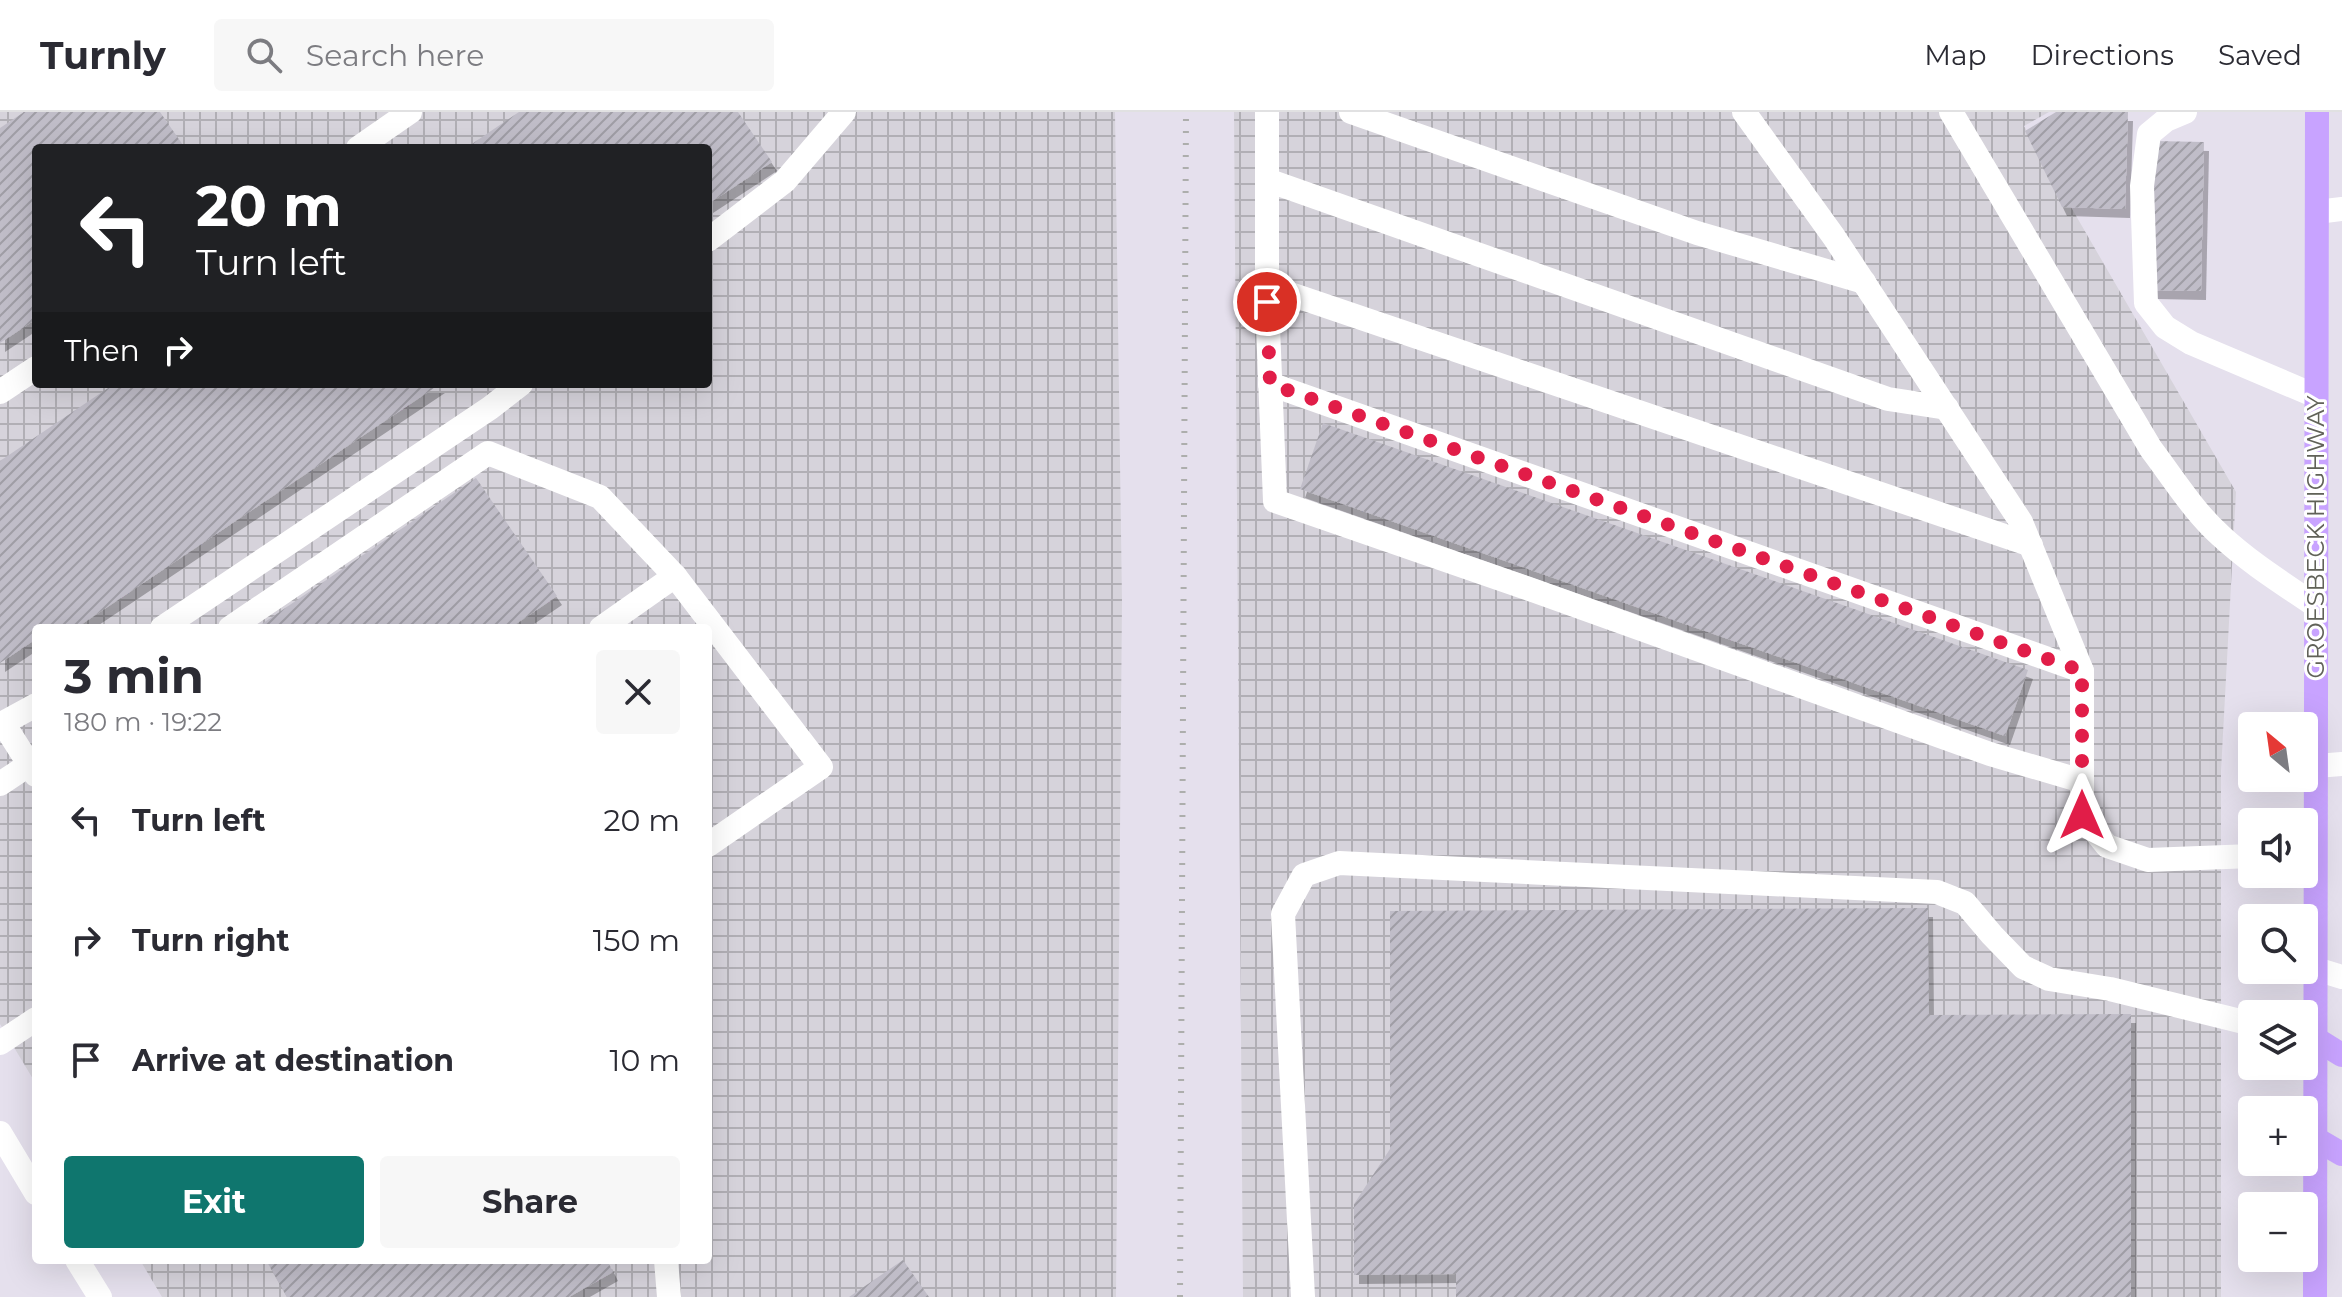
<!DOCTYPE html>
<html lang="en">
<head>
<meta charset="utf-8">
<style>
  :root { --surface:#fff; --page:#f7f7f7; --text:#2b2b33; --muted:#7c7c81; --line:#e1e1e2; --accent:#0f766e }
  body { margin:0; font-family:Montserrat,sans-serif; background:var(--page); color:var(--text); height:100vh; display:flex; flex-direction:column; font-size:30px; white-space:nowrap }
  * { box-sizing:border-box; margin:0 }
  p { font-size:26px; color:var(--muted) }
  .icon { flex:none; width:44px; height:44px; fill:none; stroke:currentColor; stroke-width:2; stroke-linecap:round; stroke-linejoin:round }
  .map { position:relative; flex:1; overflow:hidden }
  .side { position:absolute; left:32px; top:512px; width:680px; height:640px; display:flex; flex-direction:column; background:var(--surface); border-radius:8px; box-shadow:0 8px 32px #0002 }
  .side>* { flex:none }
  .banner { position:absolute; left:32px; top:32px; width:680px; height:244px; border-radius:8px; box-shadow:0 8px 32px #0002; background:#202124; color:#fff; overflow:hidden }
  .needle { width:52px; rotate:331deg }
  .controls { position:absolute; left:2238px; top:600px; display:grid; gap:16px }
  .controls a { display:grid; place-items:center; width:80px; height:80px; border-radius:8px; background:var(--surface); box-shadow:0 8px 32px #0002; font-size:40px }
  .pin { position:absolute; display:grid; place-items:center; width:68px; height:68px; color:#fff; margin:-34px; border:4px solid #fff; border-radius:50%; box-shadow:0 2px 8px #0007 }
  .me { position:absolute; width:88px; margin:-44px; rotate:0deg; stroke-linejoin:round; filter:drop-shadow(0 0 6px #0008) }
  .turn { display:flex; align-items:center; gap:28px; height:168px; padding:0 32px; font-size:36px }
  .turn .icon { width:104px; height:104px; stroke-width:2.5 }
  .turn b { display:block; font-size:56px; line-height:68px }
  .then { display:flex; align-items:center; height:76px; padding:0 32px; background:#0003; gap:16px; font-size:30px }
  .round { display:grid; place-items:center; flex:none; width:84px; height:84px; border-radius:8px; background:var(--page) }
  .summary { display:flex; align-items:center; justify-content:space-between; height:136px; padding:0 32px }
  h1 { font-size:48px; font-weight:700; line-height:60px }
  .action { display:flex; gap:16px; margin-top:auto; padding:16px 32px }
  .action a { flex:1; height:92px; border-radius:8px; background:var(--accent); color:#fff; font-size:32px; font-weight:700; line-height:92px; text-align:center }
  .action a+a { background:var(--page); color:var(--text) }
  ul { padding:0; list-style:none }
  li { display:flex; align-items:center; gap:24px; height:120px; padding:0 32px }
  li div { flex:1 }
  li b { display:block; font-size:30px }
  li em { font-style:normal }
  header { display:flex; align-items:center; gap:48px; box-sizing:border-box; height:112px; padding:0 40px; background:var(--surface); border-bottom:2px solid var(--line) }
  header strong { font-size:38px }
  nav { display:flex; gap:44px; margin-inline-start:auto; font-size:28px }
  .search { width:560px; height:72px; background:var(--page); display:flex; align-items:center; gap:20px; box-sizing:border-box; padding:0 28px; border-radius:8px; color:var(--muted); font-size:30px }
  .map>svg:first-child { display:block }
</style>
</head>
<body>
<header>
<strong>Turnly</strong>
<div class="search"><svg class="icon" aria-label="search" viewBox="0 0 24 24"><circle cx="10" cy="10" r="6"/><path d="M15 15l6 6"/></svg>Search here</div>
<nav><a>Map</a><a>Directions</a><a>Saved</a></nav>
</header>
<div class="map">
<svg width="2342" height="1185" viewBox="0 0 2342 1185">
  <defs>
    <pattern id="industrial-grid" width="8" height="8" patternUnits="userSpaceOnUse" patternTransform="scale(2)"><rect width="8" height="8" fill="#d6d3db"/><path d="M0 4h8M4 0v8" fill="none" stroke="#b1afb5"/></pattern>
    <pattern id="building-hatch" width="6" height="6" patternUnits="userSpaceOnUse" patternTransform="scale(2)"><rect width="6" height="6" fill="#c0bdc8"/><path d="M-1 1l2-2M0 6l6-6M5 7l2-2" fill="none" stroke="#9f9da5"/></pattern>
    <filter id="shadow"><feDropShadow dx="5" dy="9" stdDeviation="0" flood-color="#0004"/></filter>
  </defs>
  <rect width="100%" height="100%" fill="#e5e0ed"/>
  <g fill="url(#industrial-grid)" fill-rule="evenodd">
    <path d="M0,0H1115L1122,489L1116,1185H162L140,1148H708V516H36V972L0,912ZM36,36H708V272H36Z"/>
    <polygon points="1234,0 2049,0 2024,14 2236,380 2221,659 2221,1185 1243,1185"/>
  </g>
  <g fill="url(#building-hatch)" filter="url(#shadow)">
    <polygon points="24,0 160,0 185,36 36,36 36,207 0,231 0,16"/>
    <polygon points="519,0 738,0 772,50 708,92 708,36 466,36"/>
    <polygon points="2056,0 2128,0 2125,97 2062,95 2025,19"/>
    <polygon points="2154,29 2204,30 2201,179 2151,178"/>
    <polygon points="114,272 440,272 76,516 36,516 36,527 0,551 0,349"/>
    <polygon points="1323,311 2028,558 2005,624 1300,377"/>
    <polygon points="476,366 557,484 510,516 256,516"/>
    <polygon points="1928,796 1929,903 2131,902 2131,1185 1456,1185 1456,1162 1354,1163 1354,1092 1390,1037 1390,799"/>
    <polygon points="266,1148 607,1148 613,1160 569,1185 287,1185"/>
    <polygon points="903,1148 929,1185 849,1185"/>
  </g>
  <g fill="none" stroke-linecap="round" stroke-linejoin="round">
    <g stroke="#fff" stroke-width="24">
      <polyline points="1267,0 1267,190 1275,389 1535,479 1990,642 2082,669"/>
      <polyline points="1351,0 1697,121 1864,170"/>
      <polyline points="1744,0 1834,125 2021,410 2082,559 2082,703 2107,734 2148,748 2252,744"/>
      <path d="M1951,0L2151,337C2173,366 2194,400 2221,424C2250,451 2284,472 2316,494"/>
      <polyline points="2185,0 2166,8 2149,22 2142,74 2146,191 2165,215 2191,231 2316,284"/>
      <polyline points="358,36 410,0"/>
      <polyline points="1267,68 1888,287 1947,296"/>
      <polyline points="2317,100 2342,97"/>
      <polyline points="708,128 785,69 844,0"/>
      <polyline points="1267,174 2031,433"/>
      <polyline points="1270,272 2082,559"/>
      <polyline points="0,280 36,256"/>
      <polyline points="162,516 490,296 521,272"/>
      <polyline points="230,516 488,341 600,385 675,464 821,655 708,733"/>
      <polyline points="601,516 675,464"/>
      <polyline points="3,611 36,593"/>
      <polyline points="0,612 3,611 36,663"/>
      <polyline points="2316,654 2342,652"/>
      <polyline points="0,672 36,648"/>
      <polyline points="2316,857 2342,865"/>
      <polyline points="0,931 36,907"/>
      <polyline points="0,1021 36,1081"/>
      <polyline points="77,1148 100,1185"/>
      <polyline points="666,1148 669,1185"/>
      <polyline points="1303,1185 1283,802 1304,763 1339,751 1937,780 1965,791 1992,823 2023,855 2049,867 2110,877 2252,912"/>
    </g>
    <g stroke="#c8a3ff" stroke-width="24">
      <polyline points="2316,927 2342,943"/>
      <polyline points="2316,1027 2342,1042"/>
      <polyline points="2315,1185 2317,0"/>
    </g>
    <polyline stroke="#adaeac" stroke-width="6" stroke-dasharray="2 10" stroke-linecap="butt" points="1180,1185 1186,0"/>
  </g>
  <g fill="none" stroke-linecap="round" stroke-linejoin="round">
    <polyline stroke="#e11d48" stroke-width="14" stroke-dasharray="0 25.2" points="1267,190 1270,272 2082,559 2082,703"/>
  </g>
  <g text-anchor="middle" stroke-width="6" stroke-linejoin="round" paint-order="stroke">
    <g font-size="24" fill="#616259" stroke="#fff">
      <text transform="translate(2316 425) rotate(-90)" y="8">GROESBECK HIGHWAY</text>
    </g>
  </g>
</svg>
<div class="controls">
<a><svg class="needle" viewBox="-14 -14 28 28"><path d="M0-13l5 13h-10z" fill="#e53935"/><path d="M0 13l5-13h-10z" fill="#7c7c81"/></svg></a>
<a><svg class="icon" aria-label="sound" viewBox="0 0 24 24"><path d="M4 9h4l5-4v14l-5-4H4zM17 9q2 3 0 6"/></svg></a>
<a><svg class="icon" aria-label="search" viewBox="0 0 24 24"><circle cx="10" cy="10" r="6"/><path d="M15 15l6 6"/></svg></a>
<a><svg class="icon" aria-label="layers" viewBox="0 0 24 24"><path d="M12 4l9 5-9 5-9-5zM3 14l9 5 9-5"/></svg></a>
<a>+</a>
<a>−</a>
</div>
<div class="pin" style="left:1267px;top:190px;background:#d93025"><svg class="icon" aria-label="arrive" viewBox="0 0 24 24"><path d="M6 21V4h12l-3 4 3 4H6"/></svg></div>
<svg class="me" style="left:2082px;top:703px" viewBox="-20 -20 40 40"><path d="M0-17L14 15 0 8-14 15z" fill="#e11d48" stroke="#fff" stroke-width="4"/></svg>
<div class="banner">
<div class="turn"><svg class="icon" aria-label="left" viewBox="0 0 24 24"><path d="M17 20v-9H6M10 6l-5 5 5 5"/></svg><div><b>20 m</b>Turn left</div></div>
<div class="then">Then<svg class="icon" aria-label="right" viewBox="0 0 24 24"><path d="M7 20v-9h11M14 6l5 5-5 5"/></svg></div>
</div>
<section class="side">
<div class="summary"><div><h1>3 min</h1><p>180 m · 19:22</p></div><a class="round"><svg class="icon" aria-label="close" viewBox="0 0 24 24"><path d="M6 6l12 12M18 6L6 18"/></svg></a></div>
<ul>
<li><svg class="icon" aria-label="left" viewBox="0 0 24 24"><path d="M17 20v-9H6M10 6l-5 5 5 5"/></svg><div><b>Turn left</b></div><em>20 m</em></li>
<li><svg class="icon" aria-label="right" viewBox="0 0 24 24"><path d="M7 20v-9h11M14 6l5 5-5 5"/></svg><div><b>Turn right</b></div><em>150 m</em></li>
<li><svg class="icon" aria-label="arrive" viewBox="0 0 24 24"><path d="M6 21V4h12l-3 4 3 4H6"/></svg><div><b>Arrive at destination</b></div><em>10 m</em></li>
</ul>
<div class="action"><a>Exit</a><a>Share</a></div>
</section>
</div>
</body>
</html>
